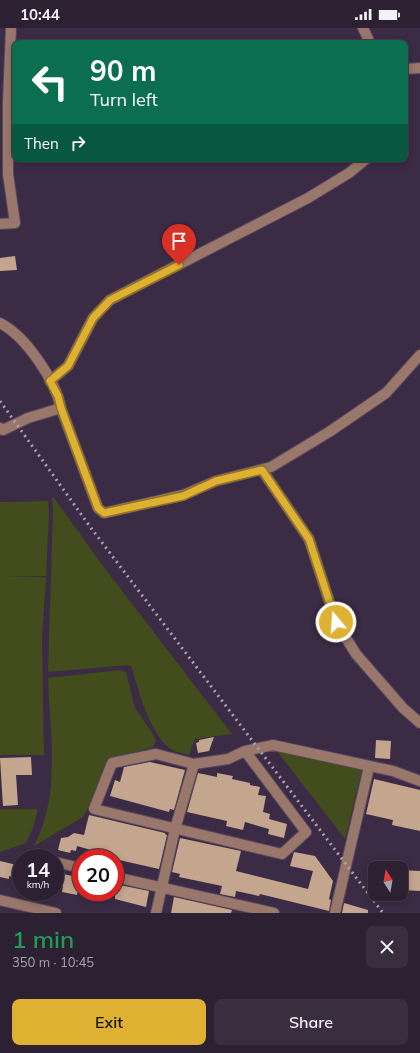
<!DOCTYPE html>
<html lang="en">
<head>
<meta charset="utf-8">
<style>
  :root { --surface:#2d2033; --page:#392d3f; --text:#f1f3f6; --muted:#a7a3ac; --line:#483e4e; --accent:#deb133 }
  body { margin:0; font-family:Mulish,sans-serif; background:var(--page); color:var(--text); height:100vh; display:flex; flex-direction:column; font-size:15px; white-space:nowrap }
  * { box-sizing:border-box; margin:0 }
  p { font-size:13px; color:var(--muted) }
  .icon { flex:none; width:22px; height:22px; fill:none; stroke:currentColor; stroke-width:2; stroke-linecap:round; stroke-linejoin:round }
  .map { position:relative; height:885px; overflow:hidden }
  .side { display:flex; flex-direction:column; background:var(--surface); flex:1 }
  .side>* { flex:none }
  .guide { position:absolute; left:12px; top:12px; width:396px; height:122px; border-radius:8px; box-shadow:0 2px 10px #0003,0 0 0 1px var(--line); background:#0b6e4f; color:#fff; overflow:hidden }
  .needle { width:26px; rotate:349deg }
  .fabs { position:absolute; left:368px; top:833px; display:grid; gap:8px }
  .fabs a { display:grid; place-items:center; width:40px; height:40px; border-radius:8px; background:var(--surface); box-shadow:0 2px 10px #0003,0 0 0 1px var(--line); font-size:20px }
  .speed { position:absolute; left:12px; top:821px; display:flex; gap:8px; font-size:20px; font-weight:700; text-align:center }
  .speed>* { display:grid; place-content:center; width:52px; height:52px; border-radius:50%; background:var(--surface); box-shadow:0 2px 10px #0003,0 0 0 1px var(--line); line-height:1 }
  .speed small { font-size:10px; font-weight:400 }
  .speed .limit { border:6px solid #d22; background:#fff; color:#111 }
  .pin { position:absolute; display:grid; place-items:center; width:34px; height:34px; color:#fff; margin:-41px -17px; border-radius:50% 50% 50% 0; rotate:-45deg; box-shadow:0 0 4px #0007 }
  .pin .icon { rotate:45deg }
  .me { position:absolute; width:44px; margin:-22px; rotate:342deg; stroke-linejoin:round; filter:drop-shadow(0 0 3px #0008) }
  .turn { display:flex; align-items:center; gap:14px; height:84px; padding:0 12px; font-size:18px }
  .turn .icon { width:52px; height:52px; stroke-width:2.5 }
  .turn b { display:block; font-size:28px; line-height:34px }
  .then { display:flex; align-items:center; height:38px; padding:0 12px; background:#0003; gap:8px; font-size:15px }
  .round { display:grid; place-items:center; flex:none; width:42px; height:42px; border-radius:8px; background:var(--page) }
  .summary { display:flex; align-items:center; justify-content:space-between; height:68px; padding:0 12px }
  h1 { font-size:24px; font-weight:600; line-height:30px; color:#1e9e55 }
  .button { display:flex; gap:8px; margin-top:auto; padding:8px 12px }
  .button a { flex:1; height:46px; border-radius:8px; background:var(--accent); color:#111; font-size:16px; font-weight:600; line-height:46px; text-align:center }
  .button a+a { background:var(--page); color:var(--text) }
  .status { display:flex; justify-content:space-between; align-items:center; height:28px; padding:0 20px; background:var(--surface); direction:ltr }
  .status svg { height:11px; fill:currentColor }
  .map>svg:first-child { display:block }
</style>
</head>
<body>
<div class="status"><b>10:44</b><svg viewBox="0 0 49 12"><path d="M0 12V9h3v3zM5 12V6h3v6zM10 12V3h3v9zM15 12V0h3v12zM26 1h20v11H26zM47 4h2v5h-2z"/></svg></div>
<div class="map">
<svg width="420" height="885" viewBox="0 0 420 885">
  <rect width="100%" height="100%" fill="#3c2b44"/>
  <g fill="#424c1c">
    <path d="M52,470H54L106,542L232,706L195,711L189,727C183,725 174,724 169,720C150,704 138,663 132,640L129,637L48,644L53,482Z"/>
    <polygon points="48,473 49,487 46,548 2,548 46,549 42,612 44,727 0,727 0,474"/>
    <path d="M120,642L126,644L135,680L151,703L156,713L153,719L110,731L103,753L83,789L34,818C61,767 50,706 48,650Z"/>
    <polygon points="277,723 362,742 345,811"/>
    <polygon points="0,781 38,781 33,800 26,815 0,824"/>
  </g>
  <g fill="#c4a68e">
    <polygon points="15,228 17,242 0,243 0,230"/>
    <polygon points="214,709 209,723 198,725 196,715 199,714 199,712"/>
    <polygon points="376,712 391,713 390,731 375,730"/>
    <polygon points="31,729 32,747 16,747 18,777 3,778 0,730"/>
    <polygon points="150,734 185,742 174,782 170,781 169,784 110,768 115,752 120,754 124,739"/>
    <polygon points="198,745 217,749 217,745 233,748 232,751 250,755 250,757 260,759 258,767 266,768 263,784 270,786 269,791 287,796 284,810 268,806 269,801 245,794 243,802 226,798 227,793 187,784"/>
    <polygon points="374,751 420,762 420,803 392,797 393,792 366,786"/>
    <polygon points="89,787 165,805 165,806 167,807 159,841 119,832 119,830 77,818 76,823 71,822 70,825 58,822 61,810 68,809 74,805 84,807"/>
    <polygon points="180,810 241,823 236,843 308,861 313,843 290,838 294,824 315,828 333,853 329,871 331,872 329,883 260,866 259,868 236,863 235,869 220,866 222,858 179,849 180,846 172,844"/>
    <polygon points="0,833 21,838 21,850 9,848 9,851 0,849"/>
    <polygon points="401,842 420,843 420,863 401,862"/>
    <polygon points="55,844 81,850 77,867 62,864 63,858 55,856"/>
    <polygon points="115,856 149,863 146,879 115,871"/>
    <polygon points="174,869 232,882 231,885 171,885"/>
    <polygon points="344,875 368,882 368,885 342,885"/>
  </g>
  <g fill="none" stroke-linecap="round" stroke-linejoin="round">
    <g stroke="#584860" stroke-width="12">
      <g id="minor">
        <polyline points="363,0 370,15"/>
        <polyline points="405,41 420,40"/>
        <polyline points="0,196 15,195 8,146 8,75 11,0"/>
        <path d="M0,295C26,308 55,352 61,380L98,480L104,485L183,467L216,453L271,439L329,404L386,365L420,327"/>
        <polyline points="50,353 68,338 93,290 110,272 308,170 349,145 366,131"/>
        <polyline points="0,400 3,402 28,390 61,380"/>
        <polyline points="262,442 309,511 336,594 356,626 403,680 420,695"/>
        <polyline points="245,723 306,804 282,826 94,781 112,735 156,726 194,736 228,731 245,723 273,717 393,743 420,753"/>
        <polyline points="30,828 38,830"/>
        <polyline points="55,834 81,840"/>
        <polyline points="115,849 274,885"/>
        <polyline points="0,872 56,885"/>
        <polyline points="156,885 175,801 194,736"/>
        <polyline points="335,885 369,739"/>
      </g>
    </g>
    <use href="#minor" stroke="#9a776b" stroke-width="10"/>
    <polyline stroke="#ac9fb2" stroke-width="3" stroke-dasharray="2 4" stroke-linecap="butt" points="0,373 91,500 383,885"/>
  </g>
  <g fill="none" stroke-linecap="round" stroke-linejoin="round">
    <g stroke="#907321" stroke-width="10">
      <polyline id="route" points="179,237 110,272 93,290 68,338 50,353 58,368 61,380 98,480 104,485 183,468 216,453 262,442 309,511 336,594"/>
    </g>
    <use href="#route" stroke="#deb133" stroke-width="7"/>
  </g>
</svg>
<div class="fabs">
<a><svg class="needle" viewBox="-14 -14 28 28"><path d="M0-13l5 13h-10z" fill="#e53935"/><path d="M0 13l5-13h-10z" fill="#a7a3ac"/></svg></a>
</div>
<div class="speed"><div>14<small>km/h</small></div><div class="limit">20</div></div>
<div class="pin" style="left:179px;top:237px;background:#d93025"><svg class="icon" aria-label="arrive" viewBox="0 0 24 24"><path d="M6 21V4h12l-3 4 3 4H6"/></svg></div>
<svg class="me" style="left:336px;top:594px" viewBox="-20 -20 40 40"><circle r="17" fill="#deb133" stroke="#fff" stroke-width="3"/><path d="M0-11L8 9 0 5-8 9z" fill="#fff"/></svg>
<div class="guide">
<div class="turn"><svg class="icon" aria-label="left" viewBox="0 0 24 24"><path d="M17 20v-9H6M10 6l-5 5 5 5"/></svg><div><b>90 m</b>Turn left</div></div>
<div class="then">Then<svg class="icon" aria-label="right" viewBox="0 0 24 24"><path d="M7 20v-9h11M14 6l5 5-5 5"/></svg></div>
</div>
</div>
<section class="side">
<div class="summary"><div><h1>1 min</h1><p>350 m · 10:45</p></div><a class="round"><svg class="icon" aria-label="close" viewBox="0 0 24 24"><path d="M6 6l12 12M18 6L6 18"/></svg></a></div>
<div class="button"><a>Exit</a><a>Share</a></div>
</section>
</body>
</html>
